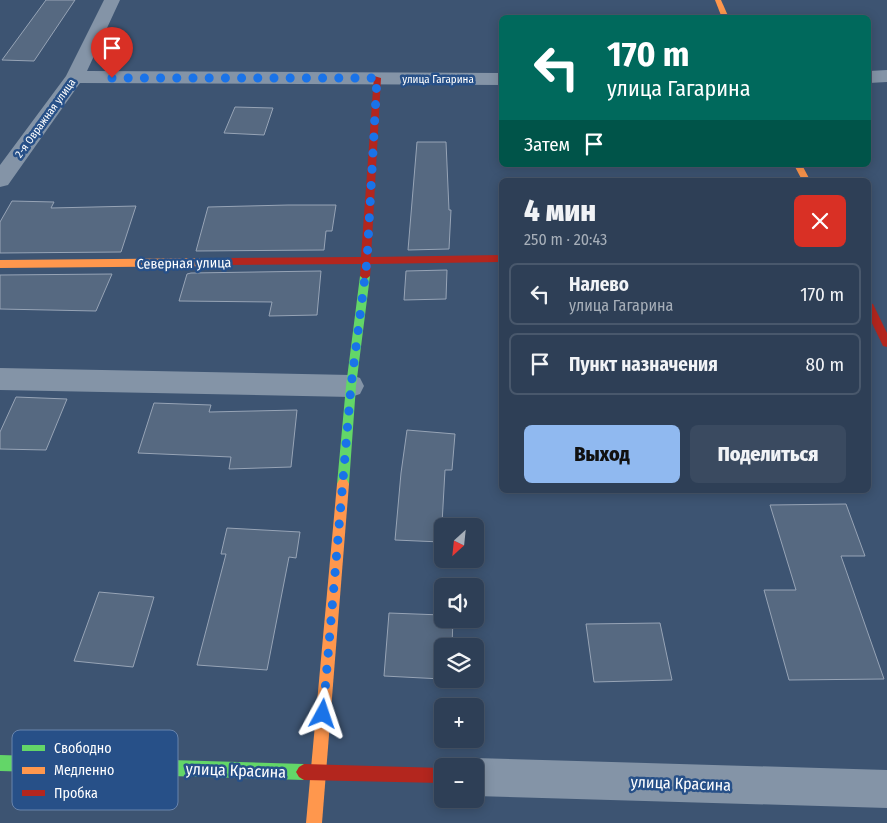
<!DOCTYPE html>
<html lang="ru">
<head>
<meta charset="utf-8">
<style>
  :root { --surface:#2e3f56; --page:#3a4a60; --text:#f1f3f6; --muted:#a7afb9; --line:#49586c; --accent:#90b9f0 }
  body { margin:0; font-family:"Fira Sans Condensed",sans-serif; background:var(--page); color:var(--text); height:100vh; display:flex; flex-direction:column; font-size:19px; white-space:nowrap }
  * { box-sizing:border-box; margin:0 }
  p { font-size:16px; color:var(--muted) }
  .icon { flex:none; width:28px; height:28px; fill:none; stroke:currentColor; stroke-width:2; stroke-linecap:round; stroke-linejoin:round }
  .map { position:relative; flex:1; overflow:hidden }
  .details { position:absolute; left:499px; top:178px; width:372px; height:315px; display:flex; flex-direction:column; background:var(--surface); border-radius:8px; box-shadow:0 2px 12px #0003,0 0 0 1px var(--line) }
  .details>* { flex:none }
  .banner { position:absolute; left:499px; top:15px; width:372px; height:152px; border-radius:8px; box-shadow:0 2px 12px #0003,0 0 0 1px var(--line); background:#00695c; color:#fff; overflow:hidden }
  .needle { width:32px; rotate:207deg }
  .controls { position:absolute; left:434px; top:518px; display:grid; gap:10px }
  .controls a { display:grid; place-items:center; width:50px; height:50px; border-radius:8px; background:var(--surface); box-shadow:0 2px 12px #0003,0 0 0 1px var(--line); font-size:25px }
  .pin { position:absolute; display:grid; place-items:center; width:42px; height:42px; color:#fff; margin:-51px -21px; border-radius:50% 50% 50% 0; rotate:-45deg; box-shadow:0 0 5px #0007 }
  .pin .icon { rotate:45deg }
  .me { position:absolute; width:55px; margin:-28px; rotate:5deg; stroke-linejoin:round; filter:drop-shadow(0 0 4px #0008) }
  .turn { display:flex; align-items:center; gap:18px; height:105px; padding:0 25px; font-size:22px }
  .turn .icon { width:65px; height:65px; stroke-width:2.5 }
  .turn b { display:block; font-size:35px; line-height:42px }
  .then { display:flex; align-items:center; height:48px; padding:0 25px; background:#0003; gap:10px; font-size:19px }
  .round { display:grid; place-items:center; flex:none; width:52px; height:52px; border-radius:8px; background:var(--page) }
  .summary { display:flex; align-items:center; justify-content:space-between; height:85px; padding:0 25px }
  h1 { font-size:30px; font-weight:800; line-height:38px }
  .action { display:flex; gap:10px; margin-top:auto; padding:10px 25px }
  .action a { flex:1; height:58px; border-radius:8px; background:var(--accent); color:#111; font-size:20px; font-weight:800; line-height:58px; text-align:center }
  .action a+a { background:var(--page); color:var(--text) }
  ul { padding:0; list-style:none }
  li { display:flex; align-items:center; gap:15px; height:62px; margin:0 10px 8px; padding:0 15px; border:2px solid var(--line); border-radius:8px }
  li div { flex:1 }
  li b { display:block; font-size:19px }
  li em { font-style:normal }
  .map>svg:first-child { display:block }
</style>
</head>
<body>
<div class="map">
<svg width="887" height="823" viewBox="0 0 887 823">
  <rect width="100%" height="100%" fill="#3d5472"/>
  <g fill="#566981" stroke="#97a4b6">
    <polygon points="46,0 75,0 34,61 2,60"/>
    <polygon points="235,107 273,108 264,135 224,133"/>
    <polygon points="417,142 446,142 449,210 451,210 449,249 408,250"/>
    <polygon points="12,201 54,202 51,208 136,206 121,252 0,253 0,222"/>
    <polygon points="288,205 336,205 332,231 326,231 324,250 196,251 208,207"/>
    <polygon points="447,270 446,299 404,300 406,271"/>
    <polygon points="321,271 317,315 269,316 272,302 179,301 187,274 191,273"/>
    <polygon points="112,274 96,311 0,309 0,275"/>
    <polygon points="16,397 67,399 46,450 0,449 0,432"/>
    <polygon points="154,403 211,405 209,412 297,410 291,467 229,469 231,457 138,453"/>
    <polygon points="407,430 455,434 452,470 445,470 441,542 395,540 401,473"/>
    <polygon points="846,504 865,556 841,556 884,679 789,680 764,590 796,590 770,505"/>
    <polygon points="227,528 300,532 296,558 289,557 267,670 197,665 226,554 221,554"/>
    <polygon points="99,592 154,597 133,667 74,661"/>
    <polygon points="389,613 442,615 442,619 453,619 452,646 442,646 442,679 384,676"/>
    <polygon points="660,623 672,680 594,682 586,624"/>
  </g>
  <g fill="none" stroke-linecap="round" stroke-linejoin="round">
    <g fill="#8494a7" fill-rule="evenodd">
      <polygon points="104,0 120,0 87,71 501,73 501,85 80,83 8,185 0,187 0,165 66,76"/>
      <polygon points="887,70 887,82 869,83 869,71"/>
      <polygon points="0,368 351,375 360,378 364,386 360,394 351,397 0,390"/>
      <polygon points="475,758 887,770 887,808 475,796 475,766 461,766 462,764"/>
    </g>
    <g fill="#63d668" fill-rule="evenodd">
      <polygon points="365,272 370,276 356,386 349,484 347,488 343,490 339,488 337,484 346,386 360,276"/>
      <polygon points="0,755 304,764 309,767 312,772 309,777 304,780 0,771"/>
    </g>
    <g fill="#ff974d" fill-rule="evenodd">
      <polygon points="715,0 721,0 729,18 722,18"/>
      <polygon points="794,165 802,165 810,180 802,180"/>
      <polygon points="226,258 231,262 226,266 0,268 0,260"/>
      <polygon points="343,478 347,480 349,484 322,823 306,823 337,484 339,480"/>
    </g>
    <g fill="#b3261e" fill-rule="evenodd">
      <polygon points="374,76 381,78 371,257 501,255 501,262 371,264 370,276 365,280 360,276 361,264 223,265 221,262 223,259 226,258 361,257"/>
      <polygon points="869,303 873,304 887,333 887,347 883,346 869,317"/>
      <polygon points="304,764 442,768 442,783 304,780 299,777 296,772 299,767"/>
    </g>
  </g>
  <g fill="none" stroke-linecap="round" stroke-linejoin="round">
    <polyline stroke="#1a73e8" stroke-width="9" stroke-dasharray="0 16.2" points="112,78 377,78 367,261 351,386 323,714"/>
  </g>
  <g text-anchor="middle" stroke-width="5" stroke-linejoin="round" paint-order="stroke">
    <g font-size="11" fill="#fff" stroke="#275088">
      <text x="438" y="83">улица Гагарина</text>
      <text transform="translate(45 118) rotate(-54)" y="4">2-я Овражная улица</text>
    </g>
    <g font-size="14" fill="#fff" stroke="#275088">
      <text transform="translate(184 263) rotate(-1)" y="5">Северная улица</text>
    </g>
    <g font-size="16" fill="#fff" stroke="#275088">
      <text transform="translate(236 770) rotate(2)" y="6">улица Красина</text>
      <text transform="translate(681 783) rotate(2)" y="6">улица Красина</text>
    </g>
  </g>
  <rect x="12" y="730" width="166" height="80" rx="8" fill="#275088" stroke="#6884ac" stroke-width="1"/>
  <rect x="22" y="745" width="23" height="6" fill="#63d668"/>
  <rect x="22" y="767" width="23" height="7" fill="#ff974d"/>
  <rect x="22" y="790" width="23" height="6" fill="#b3261e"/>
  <g font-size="14" fill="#fff">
    <text x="54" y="753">Свободно</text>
    <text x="54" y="775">Медленно</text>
    <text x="54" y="798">Пробка</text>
  </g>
</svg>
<div class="controls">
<a><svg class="needle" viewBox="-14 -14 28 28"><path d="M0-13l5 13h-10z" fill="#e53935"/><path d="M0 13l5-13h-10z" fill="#a7afb9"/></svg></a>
<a><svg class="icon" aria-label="sound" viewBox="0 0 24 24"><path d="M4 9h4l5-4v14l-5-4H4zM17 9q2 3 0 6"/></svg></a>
<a><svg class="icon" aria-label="layers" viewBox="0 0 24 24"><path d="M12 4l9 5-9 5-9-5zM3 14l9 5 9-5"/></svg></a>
<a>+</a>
<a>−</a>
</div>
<div class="pin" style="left:112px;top:78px;background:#d93025"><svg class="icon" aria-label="arrive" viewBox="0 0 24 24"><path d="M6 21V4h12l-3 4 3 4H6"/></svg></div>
<svg class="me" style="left:323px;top:714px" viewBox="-20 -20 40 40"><path d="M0-17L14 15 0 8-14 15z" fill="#1a73e8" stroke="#fff" stroke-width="4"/></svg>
<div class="banner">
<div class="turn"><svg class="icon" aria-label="left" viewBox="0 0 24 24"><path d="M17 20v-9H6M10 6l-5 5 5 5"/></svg><div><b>170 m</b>улица Гагарина</div></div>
<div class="then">Затем<svg class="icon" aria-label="arrive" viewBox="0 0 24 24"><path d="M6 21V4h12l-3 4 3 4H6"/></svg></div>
</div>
<section class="details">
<div class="summary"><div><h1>4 мин</h1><p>250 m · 20:43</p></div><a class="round" style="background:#d93025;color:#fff"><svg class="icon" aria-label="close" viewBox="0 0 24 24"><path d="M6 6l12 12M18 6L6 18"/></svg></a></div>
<ul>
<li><svg class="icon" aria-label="left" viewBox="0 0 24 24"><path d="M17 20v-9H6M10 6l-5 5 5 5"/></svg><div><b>Налево</b><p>улица Гагарина</p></div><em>170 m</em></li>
<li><svg class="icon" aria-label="arrive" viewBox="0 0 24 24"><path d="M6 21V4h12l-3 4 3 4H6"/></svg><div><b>Пункт назначения</b></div><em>80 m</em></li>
</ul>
<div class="action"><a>Выход</a><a>Поделиться</a></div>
</section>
</div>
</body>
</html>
